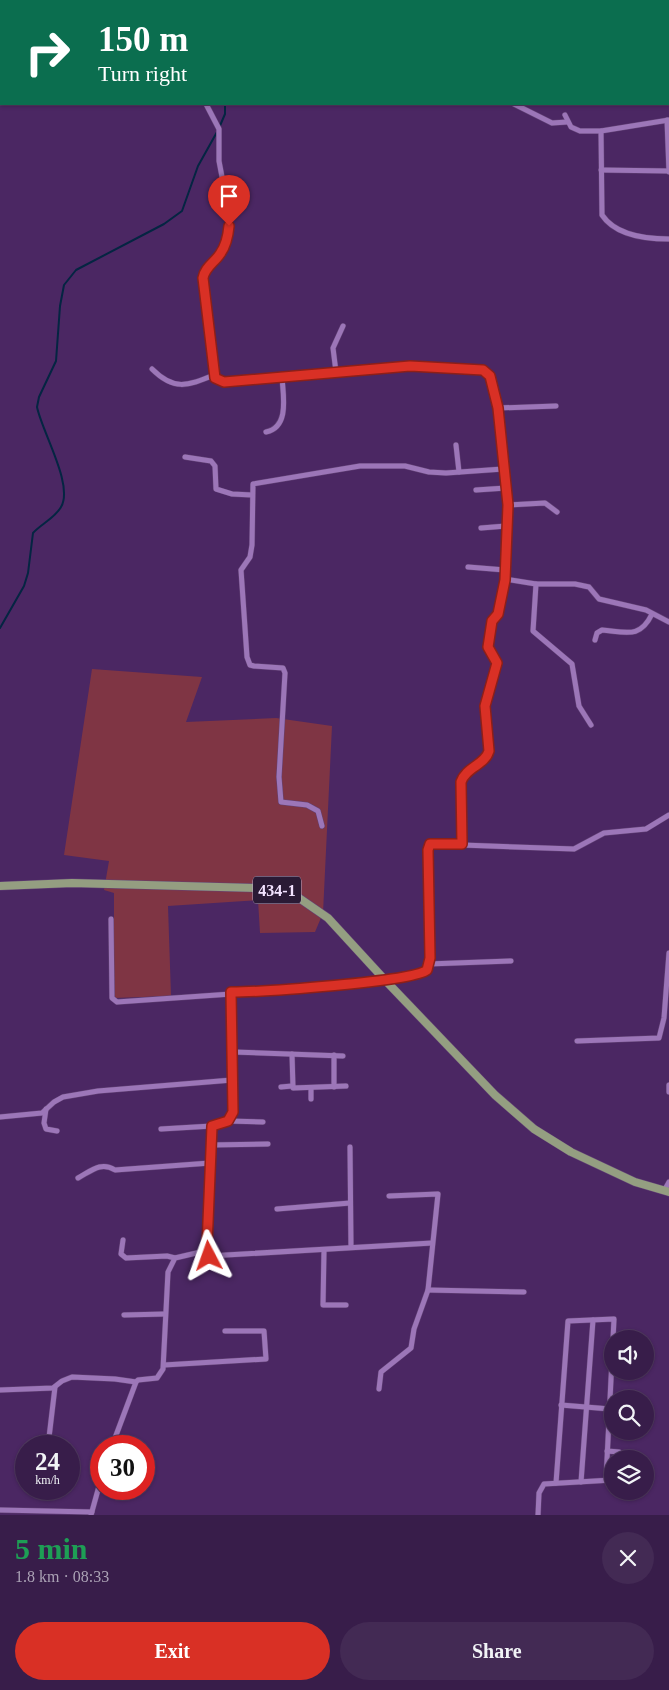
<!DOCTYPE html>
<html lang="en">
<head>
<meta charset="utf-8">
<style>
  :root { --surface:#381d4a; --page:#432a54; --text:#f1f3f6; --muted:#aba2b5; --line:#523b62; --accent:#d93025 }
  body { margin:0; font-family:"Times New Roman",serif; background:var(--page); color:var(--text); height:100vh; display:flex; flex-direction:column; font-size:19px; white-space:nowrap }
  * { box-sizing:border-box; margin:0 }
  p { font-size:16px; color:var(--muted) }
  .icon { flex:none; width:28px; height:28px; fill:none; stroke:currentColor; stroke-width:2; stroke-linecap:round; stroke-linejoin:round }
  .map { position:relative; height:1515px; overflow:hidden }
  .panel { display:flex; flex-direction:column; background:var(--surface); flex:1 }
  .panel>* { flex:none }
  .hud { position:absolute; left:0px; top:0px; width:670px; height:105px; box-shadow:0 1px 4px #0004,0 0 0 1px var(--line); background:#0b6e4f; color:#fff; overflow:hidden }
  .tools { position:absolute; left:604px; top:1330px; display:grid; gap:10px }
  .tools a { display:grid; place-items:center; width:50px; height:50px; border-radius:50%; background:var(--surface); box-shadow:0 1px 4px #0004,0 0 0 1px var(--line); font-size:25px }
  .speed { position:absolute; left:15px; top:1435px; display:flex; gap:10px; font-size:25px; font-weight:700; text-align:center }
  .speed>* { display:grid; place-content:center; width:65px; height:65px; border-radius:50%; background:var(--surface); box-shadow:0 1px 4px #0004,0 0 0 1px var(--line); line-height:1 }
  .speed small { font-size:12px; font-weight:400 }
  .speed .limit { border:8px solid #d22; background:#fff; color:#111 }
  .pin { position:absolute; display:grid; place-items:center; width:42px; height:42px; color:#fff; margin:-51px -21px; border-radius:50% 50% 50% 0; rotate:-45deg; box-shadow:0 0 5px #0007 }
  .pin .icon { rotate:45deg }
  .me { position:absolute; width:55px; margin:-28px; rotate:356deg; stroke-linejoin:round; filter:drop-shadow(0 0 4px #0008) }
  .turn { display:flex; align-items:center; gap:18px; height:105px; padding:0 15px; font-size:22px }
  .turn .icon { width:65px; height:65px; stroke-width:2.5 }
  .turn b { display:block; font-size:35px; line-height:42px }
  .round { display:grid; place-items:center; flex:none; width:52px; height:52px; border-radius:26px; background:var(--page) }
  .headline { display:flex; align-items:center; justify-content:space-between; height:85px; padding:0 15px }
  h1 { font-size:30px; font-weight:800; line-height:38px; color:#1e9e55 }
  .button { display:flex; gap:10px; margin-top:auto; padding:10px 15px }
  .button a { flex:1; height:58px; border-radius:30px; background:var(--accent); color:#fff; font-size:20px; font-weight:800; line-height:58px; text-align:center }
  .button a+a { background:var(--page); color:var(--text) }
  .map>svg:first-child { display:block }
</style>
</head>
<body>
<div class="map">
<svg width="669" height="1515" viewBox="0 0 669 1515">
  <rect width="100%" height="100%" fill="#4b2763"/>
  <polygon fill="#7f3544" points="92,669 202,677 186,722 276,718 332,726 323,913 315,932 260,933 258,900 168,906 171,996 114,998 114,893 104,890 109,861 64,855"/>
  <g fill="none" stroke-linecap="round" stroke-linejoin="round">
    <g stroke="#042542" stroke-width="2">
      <polyline points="225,1 226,0"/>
      <polyline points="219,128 225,114 225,104"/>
      <path d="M0,628L24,586L28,573L33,533C41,524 55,518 61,507C74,485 42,432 37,407L39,397L56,361L60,306L64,285L76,270L164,224L182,211L198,166L217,132"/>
    </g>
    <g stroke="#634376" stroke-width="6">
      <g id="minor">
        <polyline points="171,0 171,1"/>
        <polyline points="206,104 219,129 219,161 230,219 225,244 220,254 204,271 203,278 215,378 224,381 410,366 478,368 488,372 498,408 508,505 505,579"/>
        <polyline points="514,104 552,123 567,122"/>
        <polyline points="565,115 571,127 580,131 601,131 669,120"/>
        <polyline points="667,120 669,172"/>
        <path d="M601,131L602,215C616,236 646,239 669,239"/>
        <polyline points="601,170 669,171"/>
        <path d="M152,369C174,391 187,386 214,375"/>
        <polyline points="336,372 333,348 343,326"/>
        <polyline points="498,408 556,406"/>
        <path d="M266,432C290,427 283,395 282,377"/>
        <polyline points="456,445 459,472"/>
        <polyline points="185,457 211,461 215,466 216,489 232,494 252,495"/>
        <polyline points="476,490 506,488"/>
        <polyline points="508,505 545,503 557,512"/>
        <polyline points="481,528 506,526"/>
        <polyline points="468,567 505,570"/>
        <polyline points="536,584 533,631 572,664 579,706 591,725"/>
        <path d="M595,640L597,633L602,630C626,632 640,639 652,614"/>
        <polyline points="322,826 318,811 307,805 281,802 279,777 285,673 283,668 254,666 250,665 247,657 241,570 250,557 252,545 253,484 360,466 405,466 429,472 446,473 503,469"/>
        <polyline points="462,845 574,849 604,833 646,829 669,815"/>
        <path d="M111,919L112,998L117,1002L259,992L384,979L423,973L427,969L430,958L428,849L430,844L462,845L461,781C466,768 484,764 489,751L485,706L497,663L488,647L492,621L498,614L505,579L536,584H575L589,587L599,599L646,610L669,622"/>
        <polyline points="428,964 511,961"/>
        <polyline points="577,1041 659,1038 664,1018 669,953"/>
        <polyline points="233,1052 343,1056"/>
        <polyline points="292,1054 293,1088 346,1086"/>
        <polyline points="334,1055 334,1087"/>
        <polyline points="669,1085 669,1092"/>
        <polyline points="281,1087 292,1086"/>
        <polyline points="311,1088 311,1099"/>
        <polyline points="46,1109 44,1123 46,1129 57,1131"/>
        <polyline points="0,1117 42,1113 54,1102 63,1097 98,1091 232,1080"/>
        <polyline points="228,1121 263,1122"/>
        <polyline points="161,1129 212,1126"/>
        <polyline points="210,1145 268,1144"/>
        <polyline points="350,1147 351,1247"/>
        <path d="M78,1178C91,1171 101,1161 115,1170L210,1163"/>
        <polyline points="664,1191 669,1182"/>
        <polyline points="277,1209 350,1203"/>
        <polyline points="123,1240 121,1254 126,1258 167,1256 175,1258"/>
        <polyline points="205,1251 209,1256 432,1243"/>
        <polyline points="324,1251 323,1305 346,1305"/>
        <polyline points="428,1290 524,1292"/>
        <polyline points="124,1315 165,1314"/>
        <polyline points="164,1365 266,1359 264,1331 225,1331"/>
        <polyline points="379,1389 381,1372 411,1348 414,1329 428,1290 438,1194 389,1196"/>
        <polyline points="0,1390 53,1388 62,1381 72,1377 115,1379 136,1382"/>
        <polyline points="561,1405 610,1409"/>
        <polyline points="48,1446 55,1387"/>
        <polyline points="112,1446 136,1382 138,1380 157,1378 163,1369 168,1272 175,1258 205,1251 207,1246 212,1126 228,1121 233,1112 231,992"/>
        <polyline points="607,1451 619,1452"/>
        <polyline points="606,1480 612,1359"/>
        <polyline points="581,1482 593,1320"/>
        <polyline points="556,1483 568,1321 614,1319 613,1339"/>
        <polyline points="0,1510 92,1512"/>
        <polyline points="91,1515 101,1479"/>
        <polyline points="538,1515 539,1493 544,1484 612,1480"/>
      </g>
    </g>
    <g stroke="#634376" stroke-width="9">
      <polyline id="primary" points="0,886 72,883 259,888 281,891 299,898 328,918 384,979 495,1095 534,1129 571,1152 635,1182 669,1192"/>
    </g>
    <use href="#minor" stroke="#9c76b8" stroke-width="5"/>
    <use href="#primary" stroke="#949e81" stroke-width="8"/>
  </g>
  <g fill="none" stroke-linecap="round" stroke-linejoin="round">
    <g stroke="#8d1f18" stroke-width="12">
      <path id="route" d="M209,1256L205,1251L207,1246L212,1126L228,1121L233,1112L231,992C260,992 412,982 427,970L430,958L428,850L430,844H462L461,782C466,767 485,765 489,751L485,706L497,663L488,647L492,621L498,614L505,580L508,505L498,408L490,376L483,370L410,366L224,382L215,378L203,278C205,267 214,263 220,254C226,246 228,237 229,226"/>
    </g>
    <use href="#route" stroke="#d93025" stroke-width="9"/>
  </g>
  <g text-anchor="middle" stroke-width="5" stroke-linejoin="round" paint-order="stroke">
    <rect fill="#2a1a35" stroke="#b6a6c2" stroke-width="1" x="253" y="876.5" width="48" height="27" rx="4"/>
    <g font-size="16" font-weight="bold" fill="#f2e2ff">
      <text x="277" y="896">434-1</text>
    </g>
  </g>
</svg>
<div class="tools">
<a><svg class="icon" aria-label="sound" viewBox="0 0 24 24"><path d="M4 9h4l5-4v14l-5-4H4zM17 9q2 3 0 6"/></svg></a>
<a><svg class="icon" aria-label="search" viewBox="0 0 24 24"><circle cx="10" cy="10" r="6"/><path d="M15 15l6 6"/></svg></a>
<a><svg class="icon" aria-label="layers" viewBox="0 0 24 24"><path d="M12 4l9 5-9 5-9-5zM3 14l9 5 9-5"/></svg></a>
</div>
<div class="speed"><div>24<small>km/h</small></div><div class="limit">30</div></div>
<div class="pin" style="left:229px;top:226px;background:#d93025"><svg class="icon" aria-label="arrive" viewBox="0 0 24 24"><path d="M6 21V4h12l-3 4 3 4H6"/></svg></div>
<svg class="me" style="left:209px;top:1256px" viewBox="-20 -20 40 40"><path d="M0-17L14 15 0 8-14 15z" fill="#d93025" stroke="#fff" stroke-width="4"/></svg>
<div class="hud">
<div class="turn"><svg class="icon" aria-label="right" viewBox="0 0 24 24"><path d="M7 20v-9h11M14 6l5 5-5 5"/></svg><div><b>150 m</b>Turn right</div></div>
</div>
</div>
<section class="panel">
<div class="headline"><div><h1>5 min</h1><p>1.8 km · 08:33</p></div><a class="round"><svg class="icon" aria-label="close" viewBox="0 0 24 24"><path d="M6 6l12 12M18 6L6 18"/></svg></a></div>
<div class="button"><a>Exit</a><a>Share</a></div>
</section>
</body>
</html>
